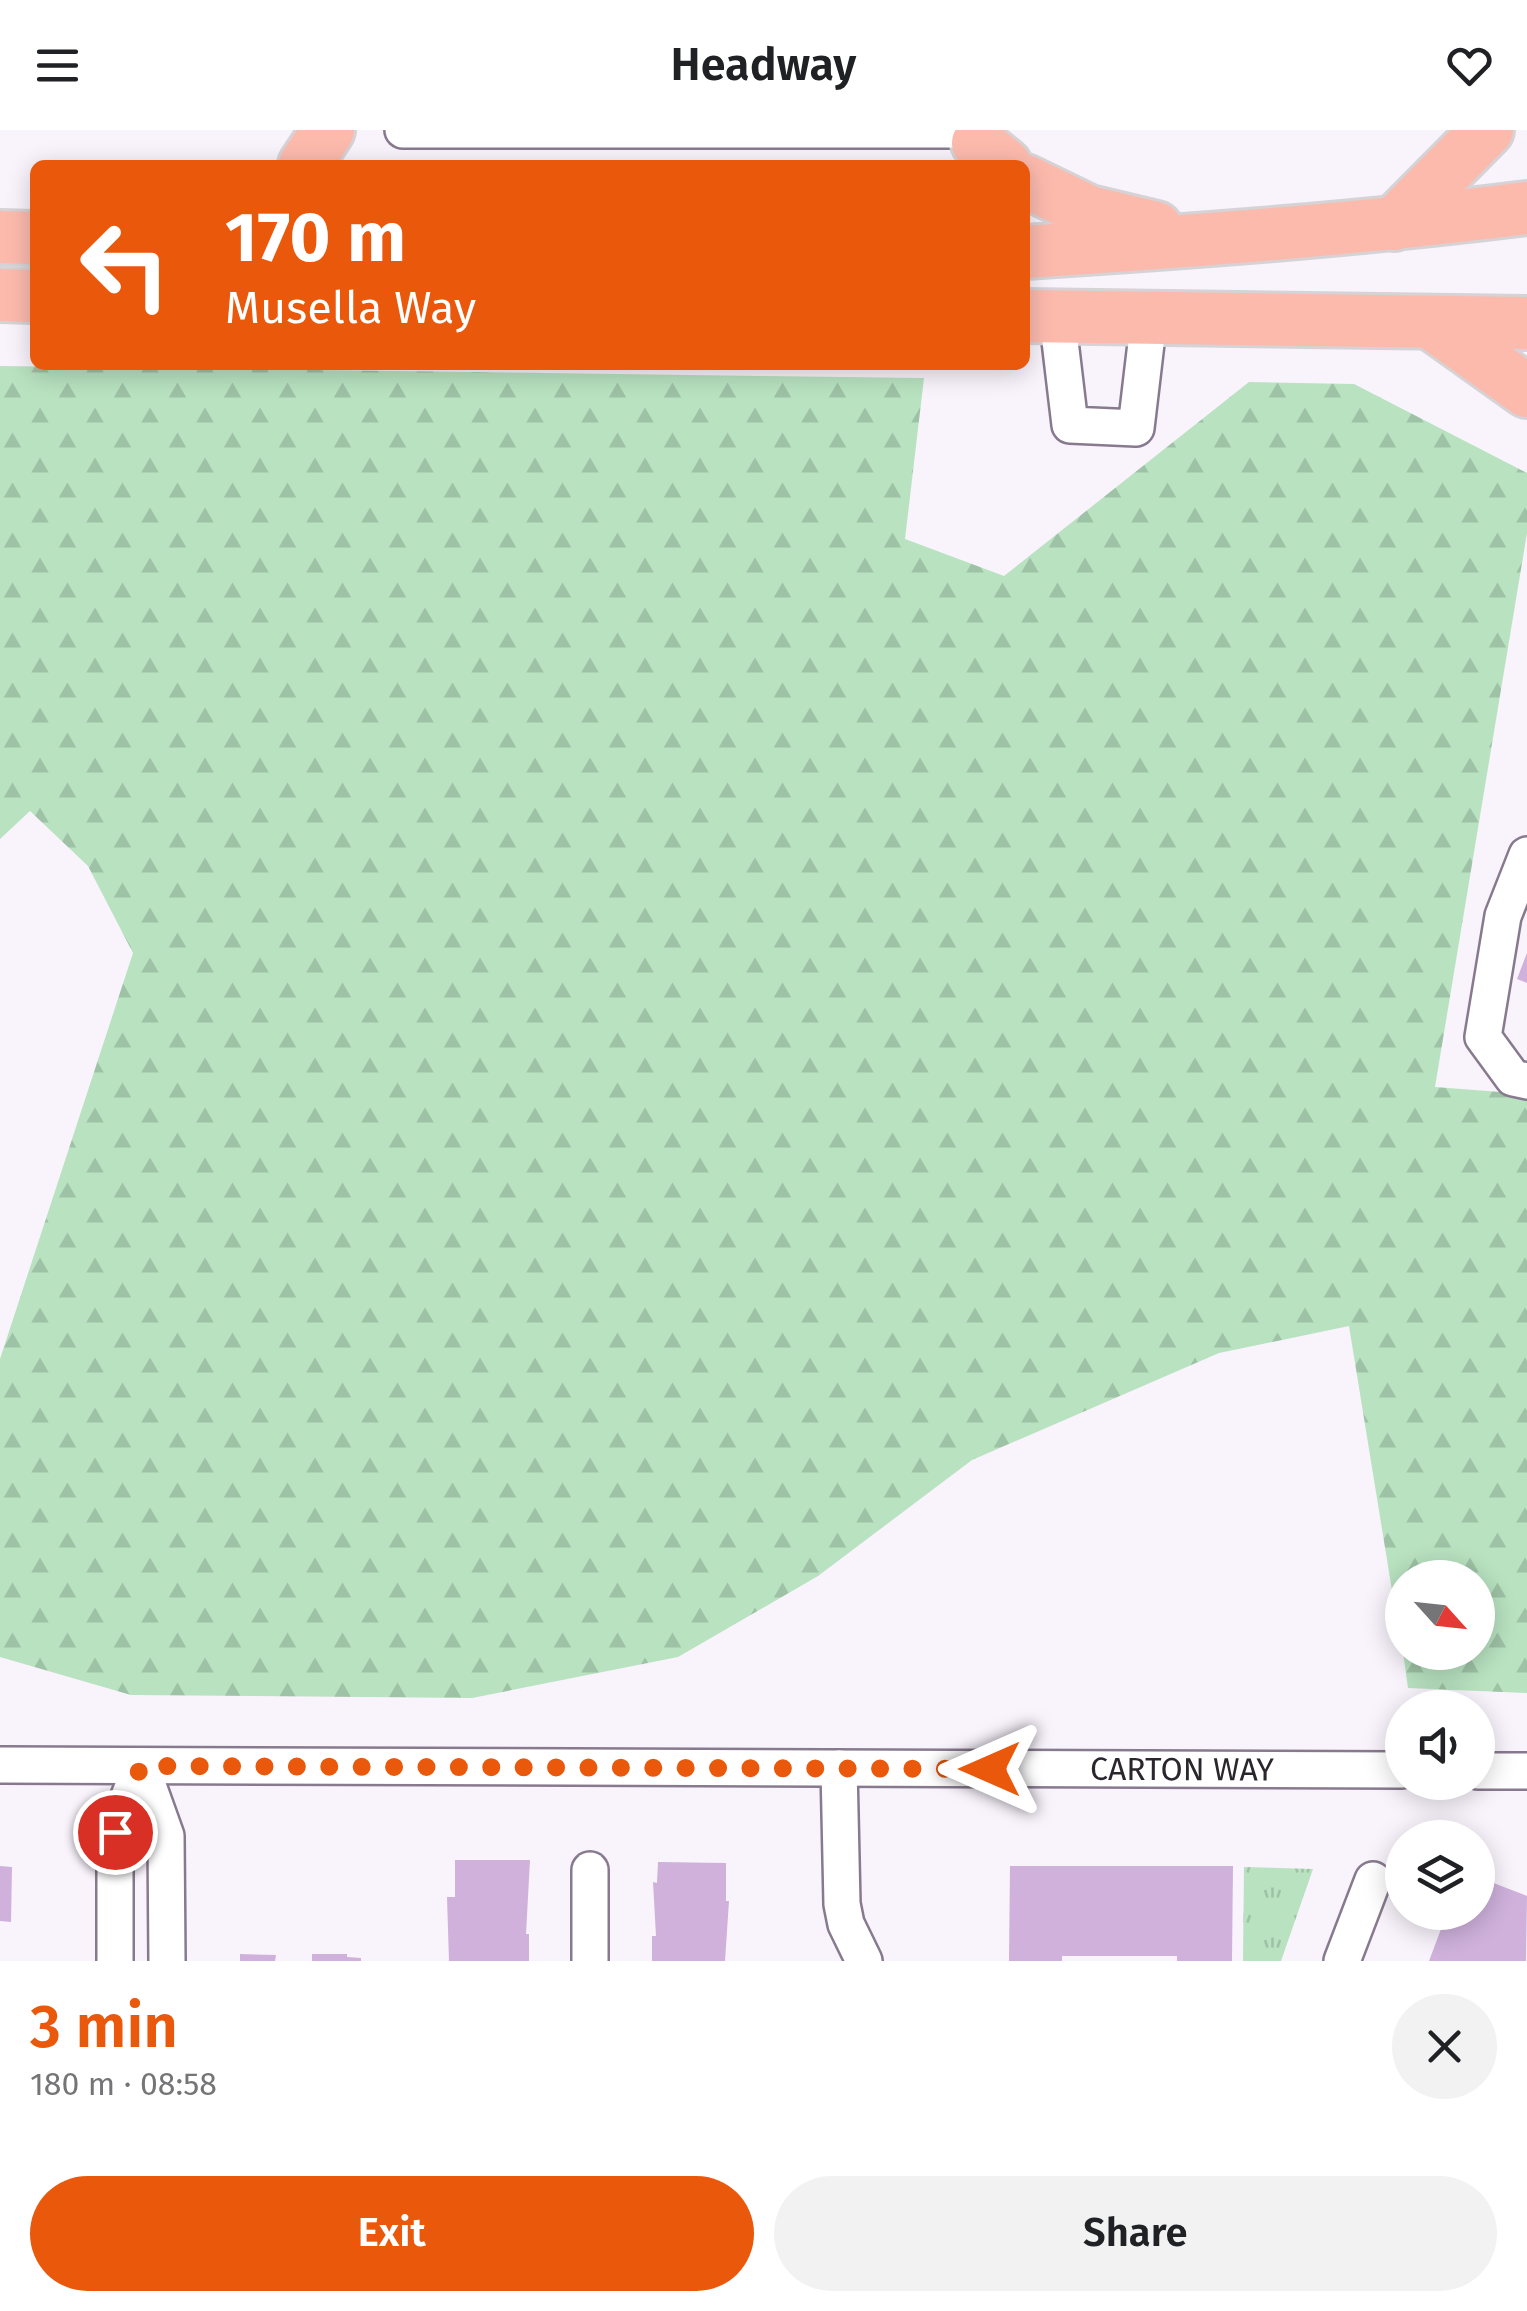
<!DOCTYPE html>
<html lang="en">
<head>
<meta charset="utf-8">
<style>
  :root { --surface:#fff; --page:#f2f2f2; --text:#202124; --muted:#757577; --accent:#ea580c }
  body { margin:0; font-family:"Fira Sans",sans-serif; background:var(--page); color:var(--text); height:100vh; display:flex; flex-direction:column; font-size:38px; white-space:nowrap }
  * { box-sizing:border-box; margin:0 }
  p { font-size:32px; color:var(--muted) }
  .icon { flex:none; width:55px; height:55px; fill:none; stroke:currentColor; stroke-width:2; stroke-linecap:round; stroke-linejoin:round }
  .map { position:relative; height:1831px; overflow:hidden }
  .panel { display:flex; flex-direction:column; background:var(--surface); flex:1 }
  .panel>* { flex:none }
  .hud { position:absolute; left:30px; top:30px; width:1000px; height:210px; border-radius:15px; box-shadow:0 5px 25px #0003; background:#ea580c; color:#fff; overflow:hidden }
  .needle { width:65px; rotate:117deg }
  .tools { position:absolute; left:1385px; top:1430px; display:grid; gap:20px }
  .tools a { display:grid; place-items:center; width:110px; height:110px; border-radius:50%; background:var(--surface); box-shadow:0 5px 25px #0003; font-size:50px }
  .pin { position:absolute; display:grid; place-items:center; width:85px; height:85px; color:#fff; margin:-42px; border:5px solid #fff; border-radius:50%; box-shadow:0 2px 10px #0007 }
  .me { position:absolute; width:110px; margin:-55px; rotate:270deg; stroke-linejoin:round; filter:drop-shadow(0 0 8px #0008) }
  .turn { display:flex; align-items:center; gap:35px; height:210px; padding:0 30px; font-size:45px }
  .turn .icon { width:130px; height:130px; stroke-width:2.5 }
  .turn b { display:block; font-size:70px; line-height:85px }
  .round { display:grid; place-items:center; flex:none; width:105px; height:105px; border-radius:52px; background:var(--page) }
  .summary { display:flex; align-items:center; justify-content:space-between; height:170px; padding:0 30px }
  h1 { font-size:60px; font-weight:600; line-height:75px; color:var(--accent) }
  .action { display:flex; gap:20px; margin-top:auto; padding:20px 30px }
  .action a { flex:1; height:115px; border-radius:60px; background:var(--accent); color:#fff; font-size:40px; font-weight:600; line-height:115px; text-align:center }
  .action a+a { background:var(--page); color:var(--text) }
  header { display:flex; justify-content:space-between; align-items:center; height:130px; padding:0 30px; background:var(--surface); font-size:45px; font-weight:600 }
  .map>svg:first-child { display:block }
</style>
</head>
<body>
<header><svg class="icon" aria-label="menu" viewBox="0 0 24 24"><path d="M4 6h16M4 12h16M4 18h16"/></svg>Headway<svg class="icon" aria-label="heart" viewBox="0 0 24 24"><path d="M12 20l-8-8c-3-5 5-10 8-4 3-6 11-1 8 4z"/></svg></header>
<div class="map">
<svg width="1527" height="1831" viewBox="0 0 1527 1831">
  <defs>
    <pattern id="forest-firs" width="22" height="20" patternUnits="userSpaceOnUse" patternTransform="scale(2.5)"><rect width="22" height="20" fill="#b8e2c0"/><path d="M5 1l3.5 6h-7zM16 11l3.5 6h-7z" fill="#9ec2a5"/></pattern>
    <pattern id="park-tufts" width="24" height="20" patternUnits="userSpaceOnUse" patternTransform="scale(2.5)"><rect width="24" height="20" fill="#b8e2c0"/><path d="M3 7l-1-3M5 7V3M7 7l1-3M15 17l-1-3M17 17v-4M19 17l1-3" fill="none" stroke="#9ec2a5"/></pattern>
  </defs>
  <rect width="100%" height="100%" fill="#f9f3fc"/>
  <polygon fill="url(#forest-firs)" points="0,236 924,248 905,409 1004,446 1249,252 1354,254 1527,343 1527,403 1435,957 1527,964 1527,1563 1408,1558 1403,1522 1478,1522 1478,1448 1402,1448 1402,1522 1349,1196 1219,1223 972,1330 818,1446 678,1527 472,1568 131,1565 0,1527 0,1229 133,823 88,736 30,681 0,709"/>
  <polygon fill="url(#park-tufts)" points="1244,1737 1313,1739 1281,1831 1243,1831"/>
  <g fill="#cfb1dc">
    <polygon points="1527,823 1527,853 1517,849"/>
    <polygon points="455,1730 530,1730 526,1804 529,1804 529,1831 449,1831 447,1767 455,1767"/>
    <polygon points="658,1732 726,1733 726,1771 729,1771 725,1831 652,1831 652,1806 656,1806 653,1752 657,1753"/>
    <polygon points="0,1736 12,1737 11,1792 0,1791"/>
    <polygon points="1010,1736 1233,1736 1232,1831 1177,1831 1177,1826 1062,1826 1062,1831 1009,1831"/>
    <polygon points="1478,1747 1527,1766 1526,1831 1429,1831 1444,1791 1422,1782 1478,1782"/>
    <polygon points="240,1824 276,1825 275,1831 240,1831"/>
    <polygon points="312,1824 347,1824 347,1827 361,1828 361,1831 312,1831"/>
  </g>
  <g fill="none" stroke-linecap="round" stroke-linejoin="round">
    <g stroke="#887a8e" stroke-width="40">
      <g id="minor">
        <polyline points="403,0 959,0"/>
        <polyline points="1057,186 1070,295 1136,298 1149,188"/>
        <polyline points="1527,725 1503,786 1483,907 1513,948 1527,951"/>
        <path id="s1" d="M0,1635L1402,1640"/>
        <polyline points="141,1636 166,1706 167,1831"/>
        <polyline points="839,1638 842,1774 846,1794 864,1831"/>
        <polyline points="1478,1641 1527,1641"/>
        <polyline points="115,1831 115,1702 141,1636"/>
        <polyline points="590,1831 590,1740"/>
        <polyline points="1342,1831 1373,1750"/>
      </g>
    </g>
    <g stroke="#d5d3d5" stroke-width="58">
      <g id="highway">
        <polyline points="978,13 1005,35"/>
        <polyline points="305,35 328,0"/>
        <polyline points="1025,51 1089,82 1156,98"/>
        <polyline points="1394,94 1487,0"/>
        <polyline points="0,107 35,108"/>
        <path d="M1025,122C1193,111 1360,99 1527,78"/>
        <polyline points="0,165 35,166"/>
        <polyline points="1025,186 1527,193"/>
        <polyline points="1433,194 1527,261"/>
      </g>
    </g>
    <use href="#minor" stroke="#fff" stroke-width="35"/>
    <use href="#highway" stroke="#fcbaad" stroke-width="52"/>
  </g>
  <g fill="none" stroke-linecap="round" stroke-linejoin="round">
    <polyline stroke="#ea580c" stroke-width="18" stroke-dasharray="0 32.4" points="115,1702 141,1636 990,1639"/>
  </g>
  <g text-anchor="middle" stroke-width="8" stroke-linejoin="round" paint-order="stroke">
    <g font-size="32" fill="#2b252d" stroke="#fff">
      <text dy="11" stroke="none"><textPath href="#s1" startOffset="1182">CARTON WAY</textPath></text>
    </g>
  </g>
</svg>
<div class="tools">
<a><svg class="needle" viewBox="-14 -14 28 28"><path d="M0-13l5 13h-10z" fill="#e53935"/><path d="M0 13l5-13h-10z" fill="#757577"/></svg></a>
<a><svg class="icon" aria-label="sound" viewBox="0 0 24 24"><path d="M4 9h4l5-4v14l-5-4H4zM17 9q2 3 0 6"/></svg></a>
<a><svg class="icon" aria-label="layers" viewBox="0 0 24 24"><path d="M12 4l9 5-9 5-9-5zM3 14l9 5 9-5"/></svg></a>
</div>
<div class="pin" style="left:115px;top:1702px;background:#d93025"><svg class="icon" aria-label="arrive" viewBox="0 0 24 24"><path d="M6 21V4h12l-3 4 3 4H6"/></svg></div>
<svg class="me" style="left:990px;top:1639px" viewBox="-20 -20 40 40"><path d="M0-17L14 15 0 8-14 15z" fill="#ea580c" stroke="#fff" stroke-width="4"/></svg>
<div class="hud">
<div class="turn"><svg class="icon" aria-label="left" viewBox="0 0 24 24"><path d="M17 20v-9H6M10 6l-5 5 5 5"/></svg><div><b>170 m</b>Musella Way</div></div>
</div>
</div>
<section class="panel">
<div class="summary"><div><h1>3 min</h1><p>180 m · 08:58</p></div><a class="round"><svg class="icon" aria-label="close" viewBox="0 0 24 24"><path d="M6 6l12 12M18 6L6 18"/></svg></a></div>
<div class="action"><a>Exit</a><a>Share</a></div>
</section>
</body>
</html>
